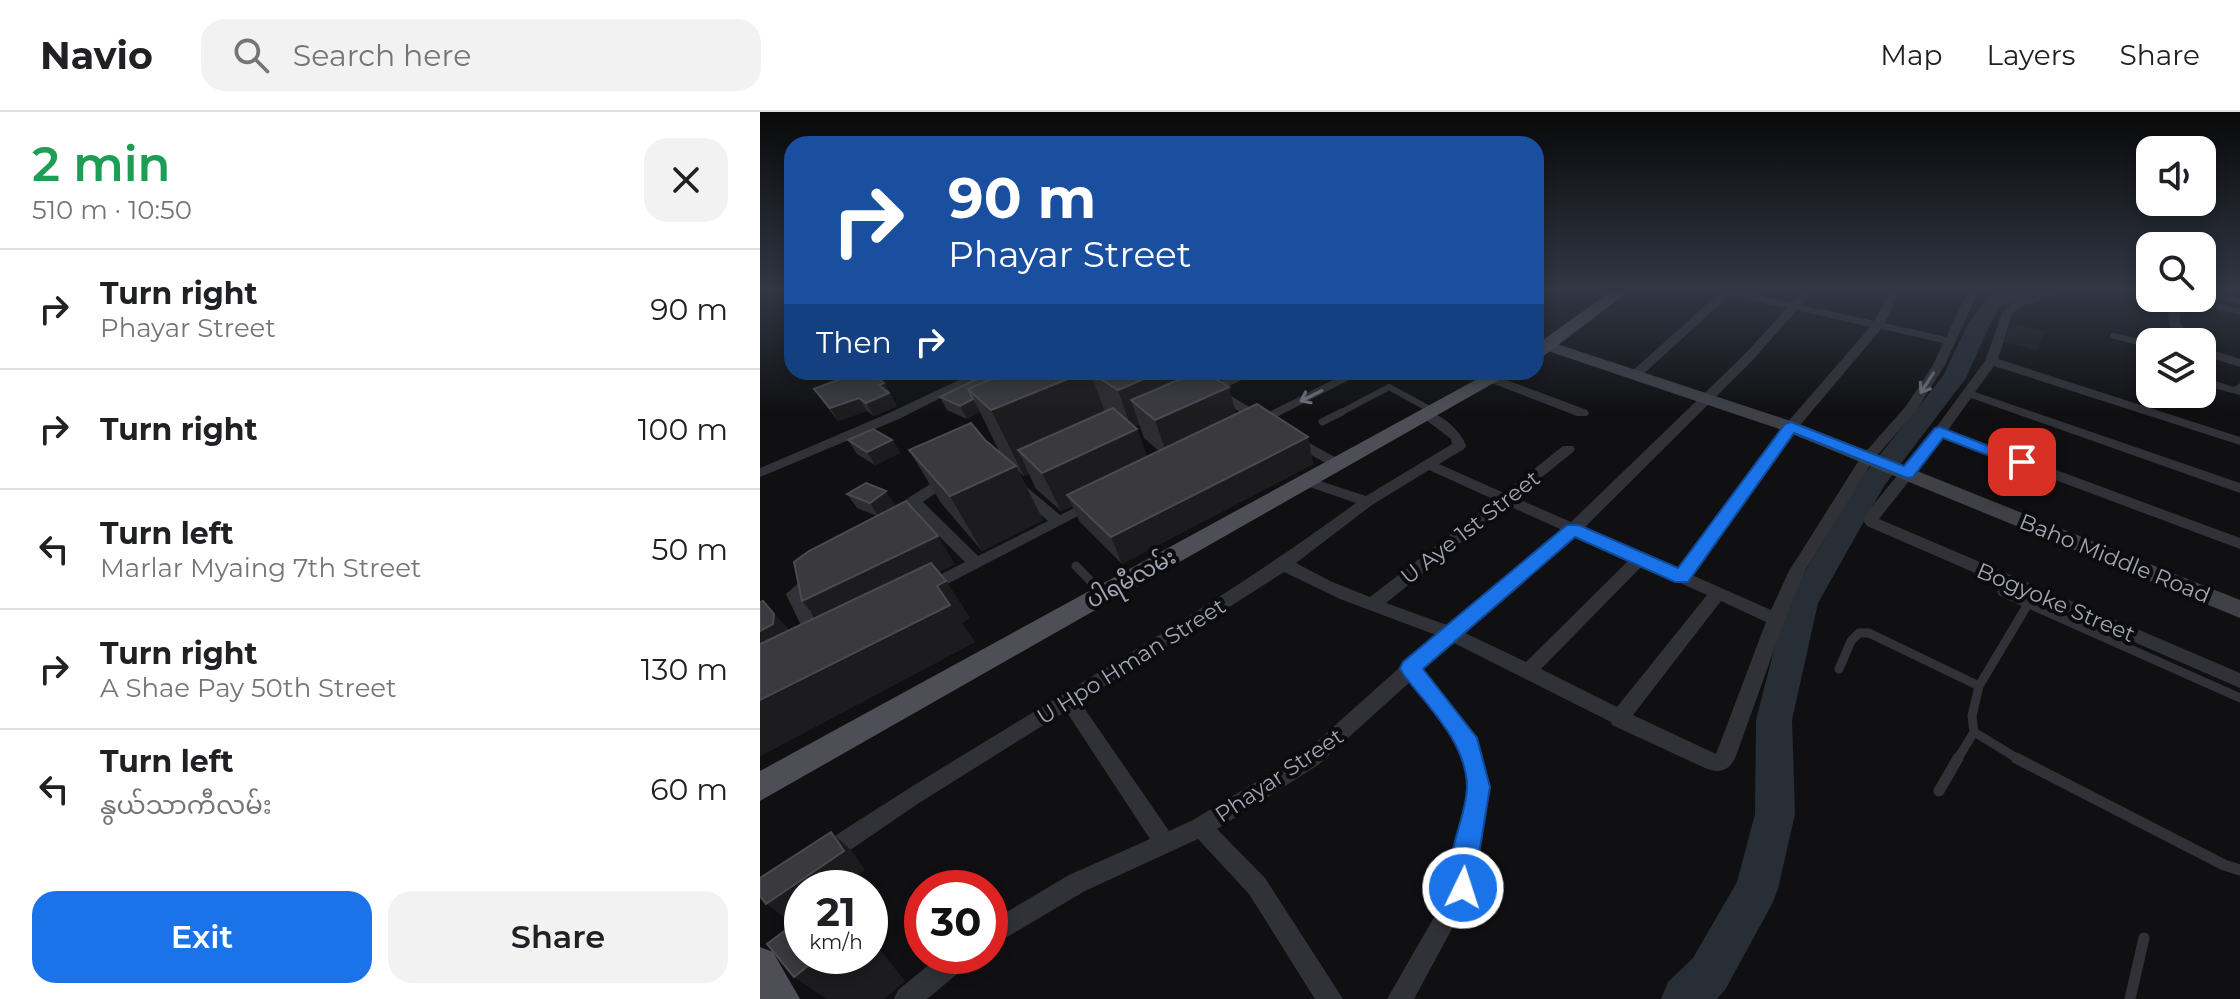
<!DOCTYPE html>
<html lang="en">
<head>
<meta charset="utf-8">
<style>
  :root { --surface:#fff; --page:#f2f2f2; --text:#202124; --muted:#757577; --line:#e0e0e0; --accent:#1a73e8 }
  body { margin:0; font-family:Montserrat,"Noto Sans Myanmar",sans-serif; background:var(--page); color:var(--text); height:100vh; display:flex; flex-direction:column; font-size:30px; white-space:nowrap }
  * { box-sizing:border-box; margin:0 }
  p { font-size:26px; color:var(--muted) }
  .icon { flex:none; width:44px; height:44px; fill:none; stroke:currentColor; stroke-width:2; stroke-linecap:round; stroke-linejoin:round }
  .map { position:relative; flex:1; overflow:hidden }
  .drawer { display:flex; flex-direction:column; background:var(--surface); width:760px }
  .drawer>* { flex:none }
  .hud { position:absolute; left:24px; top:24px; width:760px; height:244px; border-radius:24px; box-shadow:0 4px 12px #0003; background:#1a4fa0; color:#fff; overflow:hidden }
  .fabs { position:absolute; left:1376px; top:24px; display:grid; gap:16px }
  .fabs a { display:grid; place-items:center; width:80px; height:80px; border-radius:16px; background:var(--surface); box-shadow:0 4px 12px #0003; font-size:40px }
  .speed { position:absolute; left:24px; top:758px; display:flex; gap:16px; font-size:40px; font-weight:700; text-align:center }
  .speed>* { display:grid; place-content:center; width:104px; height:104px; border-radius:50%; background:var(--surface); box-shadow:0 4px 12px #0003; line-height:1 }
  .speed small { font-size:20px; font-weight:400 }
  .speed .limit { border:12px solid #d22; background:#fff; color:#111 }
  .pin { position:absolute; display:grid; place-items:center; width:68px; height:68px; color:#fff; margin:-34px; border-radius:16px; box-shadow:0 4px 12px #0006 }
  .me { position:absolute; width:88px; margin:-44px; rotate:4deg; stroke-linejoin:round; filter:drop-shadow(0 0 6px #0008) }
  .turn { display:flex; align-items:center; gap:28px; height:168px; padding:0 32px; font-size:36px }
  .turn .icon { width:104px; height:104px; stroke-width:2.5 }
  .turn b { display:block; font-size:56px; line-height:68px }
  .then { display:flex; align-items:center; height:76px; padding:0 32px; background:#0003; gap:16px; font-size:30px }
  .round { display:grid; place-items:center; flex:none; width:84px; height:84px; border-radius:24px; background:var(--page) }
  .head { display:flex; align-items:center; justify-content:space-between; height:136px; padding:0 32px }
  h1 { font-size:48px; font-weight:600; line-height:60px; color:#1e9e55 }
  .cta { display:flex; gap:16px; margin-top:auto; padding:16px 32px }
  .cta a { flex:1; height:92px; border-radius:24px; background:var(--accent); color:#fff; font-size:32px; font-weight:600; line-height:92px; text-align:center }
  .cta a+a { background:var(--page); color:var(--text) }
  ul { padding:0; list-style:none }
  li { display:flex; align-items:center; gap:24px; height:120px; padding:0 32px; border-top:2px solid var(--line) }
  li div { flex:1 }
  li b { display:block; font-size:30px }
  li em { font-style:normal }
  header { display:flex; align-items:center; gap:48px; box-sizing:border-box; height:112px; padding:0 40px; background:var(--surface); border-bottom:2px solid var(--line) }
  header strong { font-size:38px }
  nav { display:flex; gap:44px; margin-inline-start:auto; font-size:28px }
  .search { width:560px; height:72px; background:var(--page); display:flex; align-items:center; gap:20px; box-sizing:border-box; padding:0 28px; border-radius:24px; color:var(--muted); font-size:30px }
  main { display:flex; flex:1; min-height:0 }
  .map>svg:first-child { display:block }
</style>
</head>
<body>
<header>
<strong>Navio</strong>
<div class="search"><svg class="icon" aria-label="search" viewBox="0 0 24 24"><circle cx="10" cy="10" r="6"/><path d="M15 15l6 6"/></svg>Search here</div>
<nav><a>Map</a><a>Layers</a><a>Share</a></nav>
</header>
<main>
<section class="drawer">
<div class="head"><div><h1>2 min</h1><p>510 m · 10:50</p></div><a class="round"><svg class="icon" aria-label="close" viewBox="0 0 24 24"><path d="M6 6l12 12M18 6L6 18"/></svg></a></div>
<ul>
<li><svg class="icon" aria-label="right" viewBox="0 0 24 24"><path d="M7 20v-9h11M14 6l5 5-5 5"/></svg><div><b>Turn right</b><p>Phayar Street</p></div><em>90 m</em></li>
<li><svg class="icon" aria-label="right" viewBox="0 0 24 24"><path d="M7 20v-9h11M14 6l5 5-5 5"/></svg><div><b>Turn right</b></div><em>100 m</em></li>
<li><svg class="icon" aria-label="left" viewBox="0 0 24 24"><path d="M17 20v-9H6M10 6l-5 5 5 5"/></svg><div><b>Turn left</b><p>Marlar Myaing 7th Street</p></div><em>50 m</em></li>
<li><svg class="icon" aria-label="right" viewBox="0 0 24 24"><path d="M7 20v-9h11M14 6l5 5-5 5"/></svg><div><b>Turn right</b><p>A Shae Pay 50th Street</p></div><em>130 m</em></li>
<li><svg class="icon" aria-label="left" viewBox="0 0 24 24"><path d="M17 20v-9H6M10 6l-5 5 5 5"/></svg><div><b>Turn left</b><p>နွယ်သာကီလမ်း</p></div><em>60 m</em></li>
</ul>
<div class="cta"><a>Exit</a><a>Share</a></div>
</section>
<div class="map">
<svg width="1480" height="887" viewBox="0 0 1480 887">
  <rect width="100%" height="100%" fill="#101012"/>
  <polygon fill="#171d18" points="1251,211 1285,219 1278,238 1243,230"/>
  <g fill="none" stroke-linecap="round" stroke-linejoin="round">
    <polygon fill="#272e36" fill-rule="evenodd" points="1255,177 1284,177 1281,181 1242,193 1230,212 1206,266 1124,374 1058,491 1032,608 1035,702 1018,777 1012,792 965,878 957,887 901,887 908,870 933,846 977,770 995,702 996,608 1026,491 1102,365 1183,264 1208,212 1228,185"/>
    <g stroke="#313237" stroke-width="6">
      <polyline points="949,177 967,180"/>
      <polyline points="1459,195 1480,199"/>
      <polyline points="578,302 629,275 673,299"/>
    </g>
    <polyline stroke="#313237" stroke-width="7" points="562,310 582,300"/>
    <g stroke="#313237" stroke-width="9">
      <polyline points="316,454 342,481"/>
      <polyline points="1242,480 1480,586"/>
      <polyline points="1079,557 1091,529 1099,521 1109,521 1219,574"/>
      <polyline points="1214,620 1260,648"/>
      <polyline points="1197,648 1214,620 1212,604 1219,574 1268,492"/>
    </g>
    <g stroke="#313237" stroke-width="11">
      <polyline points="1256,646 1464,753 1480,758"/>
      <polyline points="1179,679 1198,646"/>
      <polyline points="1370,887 1384,826"/>
    </g>
    <g fill="#313237" fill-rule="evenodd">
      <path d="M964,177H975L974,178L1032,191L1045,177H1055L1041,193L1114,209L1131,177H1141L1125,211L1186,225L1209,177H1219L1185,253L1156,299L1114,347L1045,459L1025,507L976,644C969,659 960,662 945,656L852,613L851,610L692,530L662,558L716,626L729,675L717,732L714,776L654,887H627L692,774L695,732L709,675L700,635L650,570L558,653L457,717L505,766L583,887H555L489,782L438,727L325,779L230,835V810L309,763L390,727L306,599L159,691L74,749L66,752L58,749L55,742L58,735C236,617 424,517 596,391L541,372L539,369L541,366H551L606,384L692,332L691,327L662,305V299C678,298 702,319 706,334L704,337L679,352L744,381L803,334H813L815,337L813,340L756,386L811,410L983,244L1027,196L969,184L879,266H871V260ZM1037,198L1110,215L1026,312L919,457L824,416L991,250ZM1121,217L1183,231L1173,253L1146,294L1101,345L1029,459L1011,498L932,463L1036,318ZM669,358L735,388L610,485L570,469L536,451L612,393ZM747,393L802,418L687,513L626,491ZM815,424L869,448L766,550L703,520ZM882,454L947,483L857,595L781,557ZM524,460L580,487L676,523L544,641L433,708L409,719L320,590ZM961,489L1006,510L956,642L873,603Z"/>
      <polygon points="1298,177 1312,177 1263,194 1252,202 1238,247 1480,325 1480,333 1234,254 1215,280 1480,371 1480,381 1211,286 1188,318 1480,426 1480,437 1183,326 1119,407 1480,561 1480,576 1107,414 1104,410 1106,402 1175,317 1225,249 1243,199 1255,190"/>
      <polygon points="1442,178 1480,186 1480,192 1442,184"/>
      <polygon points="1407,186 1417,186 1421,212 1432,230 1420,230 1409,212"/>
      <polygon points="1354,221 1392,230 1390,236 1350,226 1350,222"/>
      <polygon points="1442,235 1480,247 1480,255 1442,243"/>
      <polygon points="216,260 232,260 139,307 0,365 0,356 129,301"/>
      <polygon points="415,260 430,260 452,273 482,260 498,260 461,278 503,303 589,260 605,260 495,316 488,312 493,308"/>
      <polygon points="733,263 827,298 829,301 827,304 817,304 729,270 727,267"/>
      <polygon points="1442,265 1474,275 1480,271 1480,283 1442,273"/>
      <polygon points="533,322 582,349 584,352 582,355 572,355 528,329 528,323"/>
      <polygon points="190,360 195,361 197,364 195,367 163,390 218,444 288,409 252,377 250,374 252,371 262,371 300,403 329,389 339,389 341,392 166,483 160,481 158,477 160,473 205,450 153,398 134,409 126,404 148,386"/>
      <polygon points="56,459 64,465 43,484 65,527 62,532 50,532 26,482 50,461"/>
      <polygon points="180,844 211,844 208,853 167,887 134,887 138,878"/>
    </g>
    <polygon fill="#3f4147" fill-rule="evenodd" points="776,225 1037,311 1480,488 1480,506 1025,319 776,235"/>
    <g fill="#4d4e56" fill-rule="evenodd">
      <polygon points="854,177 872,177 782,245 776,246 776,233"/>
      <polygon points="730,260 753,260 0,689 0,659"/>
      <polygon points="0,835 13,840 40,887 0,887"/>
    </g>
  </g>
  <g fill="#2d2c30" fill-rule="evenodd">
    <path d="M231,260H444L476,302L548,325L553,352L362,452L320,410L312,394L301,399L276,377L269,362L264,364L259,360L283,408L222,439L181,391L149,338L225,328L240,341L220,300L207,307L187,298L180,285ZM379,312L384,326L399,339L387,344L374,314Z"/>
    <polygon points="124,271 137,294 114,304 107,299 78,309 63,290 54,277"/>
    <polygon points="88,328 132,328 140,341 115,353 97,342"/>
    <polygon points="87,382 135,393 126,399 195,452 178,460 186,469 210,506 202,511 215,530 0,644 14,502 29,518 56,505 117,404 97,396"/>
  </g>
  <g fill="#1c1b1e">
    <polygon points="325,260 330,260 354,324 258,338 269,362 264,364 231,298"/>
    <polygon points="400,260 438,260 371,288 379,312 371,316 358,278"/>
    <polygon points="124,271 137,294 114,304 106,291 119,273"/>
    <polygon points="469,275 479,312 408,346 395,308"/>
    <polygon points="99,286 107,299 78,309 70,296"/>
    <polygon points="213,287 220,300 207,307 200,294"/>
    <polygon points="377,317 391,355 307,383 312,394 301,399 282,361"/>
    <polygon points="548,325 553,352 362,452 351,425"/>
    <polygon points="132,328 140,341 115,353 107,340"/>
    <polygon points="256,354 283,408 222,439 190,384"/>
    <polygon points="126,379 135,393 119,405 110,391"/>
    <polygon points="178,424 195,452 65,516 42,489"/>
    <polygon points="186,469 210,506 202,511 215,530 0,644 0,588 177,474"/>
    <polygon points="14,502 32,522 0,549 0,519"/>
    <polygon points="71,720 92,739 105,758 79,776 42,776 42,802 31,810 6,792"/>
    <polygon points="110,830 121,839 145,869 124,887 67,887 34,865 60,844 110,844"/>
  </g>
  <g fill="#39393e" stroke="#4a4a50" stroke-width="2">
    <polygon points="98,260 109,260 124,271 119,273 129,281 106,291 99,286 70,296 54,277"/>
    <polygon points="231,260 249,260 208,277 213,287 200,294 180,285"/>
    <polygon points="249,260 325,260 231,298 208,277"/>
    <polygon points="330,260 400,260 358,278"/>
    <polygon points="437,260 444,260 469,275 395,308 371,288"/>
    <polygon points="497,292 548,325 351,425 307,383"/>
    <polygon points="353,296 377,317 282,361 258,338"/>
    <polygon points="211,311 225,328 256,354 190,384 149,338"/>
    <polygon points="113,317 132,328 107,340 88,328"/>
    <polygon points="106,371 126,379 110,391 87,382"/>
    <polygon points="146,389 178,424 42,489 34,450 49,439"/>
    <polygon points="171,451 186,469 177,474 190,493 0,588 0,532"/>
    <polygon points="3,489 14,502 13,512 0,519 0,490"/>
    <polygon points="71,720 84,739 6,792 0,784 0,766"/>
    <polygon points="42,806 42,844 60,844 34,865 7,832"/>
  </g>
  <defs><path id="oneway-shaft" d="M-6 0H5M1.5-3L5.5 0L1.5 3" fill="none" stroke-width="1.6" stroke-linecap="round" stroke-linejoin="round" transform="scale(2)"/></defs>
  <g stroke="#6f717b">
    <use href="#oneway-shaft" transform="translate(1167 271) rotate(123)"/>
    <use href="#oneway-shaft" transform="translate(551 284) rotate(153)"/>
  </g>
  <linearGradient id="sky" x2="0" y2="1"><stop stop-color="#09090a"/><stop offset="0.59" stop-color="#313744"/><stop offset="1" stop-color="#313744" stop-opacity="0"/></linearGradient>
  <rect width="1480" height="301" fill="url(#sky)"/>
  <path fill="#1a73e8" stroke="#114b97" stroke-width="2" d="M1031,310L1144,354L1175,316L1180,315L1270,350L1262,355L1256,354L1183,326L1153,365L1147,366L1034,321L928,470H915L815,425L663,557L717,626L730,675L712,785L703,788L694,785C679,749 707,709 707,674C706,630 668,595 643,562L640,556L643,550L807,413H819L918,456L1025,312Z"/>
  <g text-anchor="middle" stroke-width="8" stroke-linejoin="round" paint-order="stroke">
    <g font-size="22" fill="#a1a5b3" stroke="#0c0b0d">
      <text transform="translate(710 415) rotate(-38)" y="8">U Aye 1st Street</text>
      <text transform="translate(1355 446) rotate(22)" y="8">Baho Middle Road</text>
      <text transform="translate(371 466) rotate(-29)" y="8">ပါရမီလမ်း</text>
      <text transform="translate(1296 490) rotate(23)" y="8">Bogyoke Street</text>
      <text transform="translate(371 549) rotate(-32)" y="8">U Hpo Hman Street</text>
      <text transform="translate(519 663) rotate(-34)" y="8">Phayar Street</text>
    </g>
  </g>
</svg>
<div class="fabs">
<a><svg class="icon" aria-label="sound" viewBox="0 0 24 24"><path d="M4 9h4l5-4v14l-5-4H4zM17 9q2 3 0 6"/></svg></a>
<a><svg class="icon" aria-label="search" viewBox="0 0 24 24"><circle cx="10" cy="10" r="6"/><path d="M15 15l6 6"/></svg></a>
<a><svg class="icon" aria-label="layers" viewBox="0 0 24 24"><path d="M12 4l9 5-9 5-9-5zM3 14l9 5 9-5"/></svg></a>
</div>
<div class="speed"><div>21<small>km/h</small></div><div class="limit">30</div></div>
<div class="pin" style="left:1262px;top:350px;background:#d93025"><svg class="icon" aria-label="arrive" viewBox="0 0 24 24"><path d="M6 21V4h12l-3 4 3 4H6"/></svg></div>
<svg class="me" style="left:703px;top:776px" viewBox="-20 -20 40 40"><circle r="17" fill="#1a73e8" stroke="#fff" stroke-width="3"/><path d="M0-11L8 9 0 5-8 9z" fill="#fff"/></svg>
<div class="hud">
<div class="turn"><svg class="icon" aria-label="right" viewBox="0 0 24 24"><path d="M7 20v-9h11M14 6l5 5-5 5"/></svg><div><b>90 m</b>Phayar Street</div></div>
<div class="then">Then<svg class="icon" aria-label="right" viewBox="0 0 24 24"><path d="M7 20v-9h11M14 6l5 5-5 5"/></svg></div>
</div>
</div>
</main>
</body>
</html>
